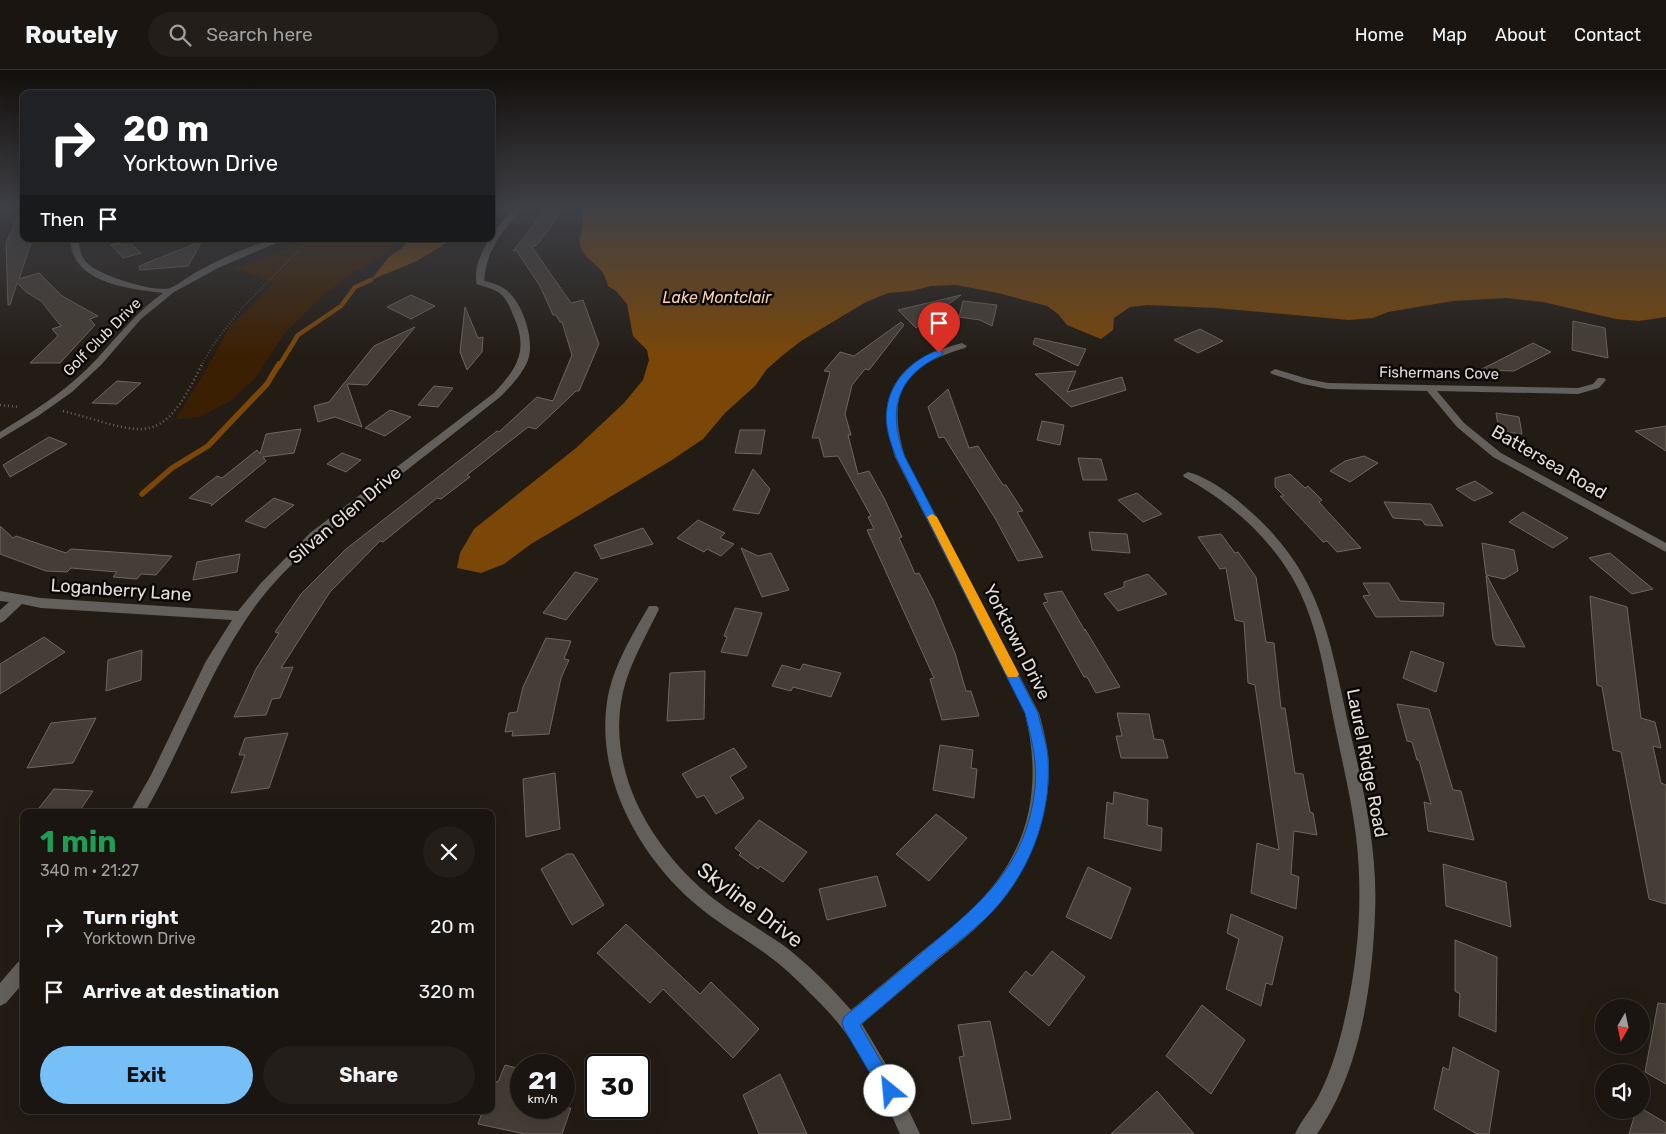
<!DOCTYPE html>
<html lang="en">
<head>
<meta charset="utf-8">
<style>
  :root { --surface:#1a1510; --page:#231e19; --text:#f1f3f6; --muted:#9f9f9f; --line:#383430; --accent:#77bff7 }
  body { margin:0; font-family:Rubik,sans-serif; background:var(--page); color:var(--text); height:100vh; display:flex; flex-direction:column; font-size:19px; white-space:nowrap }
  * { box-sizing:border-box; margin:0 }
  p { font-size:16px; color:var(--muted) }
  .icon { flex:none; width:28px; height:28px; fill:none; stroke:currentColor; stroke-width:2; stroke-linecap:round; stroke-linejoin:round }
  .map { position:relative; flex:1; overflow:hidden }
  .details { position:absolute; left:20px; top:739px; width:475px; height:305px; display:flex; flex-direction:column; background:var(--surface); border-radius:10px; box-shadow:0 5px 20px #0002,0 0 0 1px var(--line) }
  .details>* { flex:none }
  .hud { position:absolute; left:20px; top:20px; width:475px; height:152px; border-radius:10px; box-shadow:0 5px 20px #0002,0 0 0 1px var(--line); background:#202124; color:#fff; overflow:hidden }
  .needle { width:32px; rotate:189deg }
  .tools { position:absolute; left:1595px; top:929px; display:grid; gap:10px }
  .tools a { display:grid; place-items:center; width:55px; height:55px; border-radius:50%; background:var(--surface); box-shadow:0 5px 20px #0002,0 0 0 1px var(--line); font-size:25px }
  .speed { position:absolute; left:510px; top:984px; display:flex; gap:10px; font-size:25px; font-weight:700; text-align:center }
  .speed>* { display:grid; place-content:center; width:65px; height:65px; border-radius:50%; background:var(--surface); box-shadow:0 5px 20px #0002,0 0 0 1px var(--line); line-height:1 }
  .speed small { font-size:12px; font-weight:400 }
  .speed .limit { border:2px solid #111; border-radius:8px; background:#fff; color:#111 }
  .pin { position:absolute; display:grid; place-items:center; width:42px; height:42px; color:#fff; margin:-51px -21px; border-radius:50% 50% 50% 0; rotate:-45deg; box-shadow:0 0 5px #0007 }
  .pin .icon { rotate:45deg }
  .me { position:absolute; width:55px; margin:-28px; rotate:332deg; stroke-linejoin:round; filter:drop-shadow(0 0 4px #0008) }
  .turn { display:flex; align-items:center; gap:18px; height:105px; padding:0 20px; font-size:22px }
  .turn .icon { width:65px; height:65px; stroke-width:2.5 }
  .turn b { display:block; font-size:35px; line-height:42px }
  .then { display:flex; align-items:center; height:48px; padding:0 20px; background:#0003; gap:10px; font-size:19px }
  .round { display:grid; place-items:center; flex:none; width:52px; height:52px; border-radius:26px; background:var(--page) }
  .head { display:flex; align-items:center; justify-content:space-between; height:85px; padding:0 20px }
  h1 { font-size:30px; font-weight:700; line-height:38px; color:#1e9e55 }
  .button { display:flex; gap:10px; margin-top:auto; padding:10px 20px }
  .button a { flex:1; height:58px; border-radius:30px; background:var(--accent); color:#111; font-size:20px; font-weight:700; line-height:58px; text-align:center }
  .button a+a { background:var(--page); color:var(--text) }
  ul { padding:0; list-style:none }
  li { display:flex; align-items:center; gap:15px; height:65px; padding:0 20px }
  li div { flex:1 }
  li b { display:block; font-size:19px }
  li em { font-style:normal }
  header { display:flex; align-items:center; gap:30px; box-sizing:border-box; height:70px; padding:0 25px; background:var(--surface); border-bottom:1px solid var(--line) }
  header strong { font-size:24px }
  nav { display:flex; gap:28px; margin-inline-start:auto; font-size:18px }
  .search { width:350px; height:45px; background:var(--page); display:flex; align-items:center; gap:12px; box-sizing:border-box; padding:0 18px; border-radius:28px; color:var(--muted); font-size:19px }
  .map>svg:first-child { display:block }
</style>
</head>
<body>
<header>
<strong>Routely</strong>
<div class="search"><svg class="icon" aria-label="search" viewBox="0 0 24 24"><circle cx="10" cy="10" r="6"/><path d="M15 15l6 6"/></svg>Search here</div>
<nav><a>Home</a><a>Map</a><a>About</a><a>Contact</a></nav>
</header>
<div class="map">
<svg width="1666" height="1064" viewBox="0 0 1666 1064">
  <rect width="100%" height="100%" fill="#231c15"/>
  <polygon fill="#3b1f02" points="312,169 400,169 389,181 355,202 326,223 285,263 256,307 232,330 199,347 176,349 206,300 230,256 274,213 235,199"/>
  <g fill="#7b4708">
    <path d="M582,138H1666V247L1639,251L1616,249L1543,232L1506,228L1453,231L1388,242L1373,248L1349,250L1216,238L1148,235L1130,237L1114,248L1113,260L1101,269L1067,255L1058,244L1047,236L998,223L956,215L931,216L911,221L888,223L866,232L801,271L783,285L767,299L755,316L725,343L703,369L672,390L531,474L504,494L481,503L457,498L460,483L474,459L576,378L624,333L643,310L649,290L647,280L633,266L627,234L616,221L608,216C603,193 588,194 581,178C577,168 583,163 583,154C584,149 582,144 582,138Z"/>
    <polygon points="409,169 453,169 417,191 371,210 389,187 402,178"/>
  </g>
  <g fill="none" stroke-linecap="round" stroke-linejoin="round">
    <polyline stroke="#7b4708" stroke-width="4.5" points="279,296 298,265 341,236 355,217 371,210"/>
    <polyline stroke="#7b4708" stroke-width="5.5" points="142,424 172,398 208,376 267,314 279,294"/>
  </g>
  <g fill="#463e36" stroke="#6f655d">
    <polygon points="22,138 24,171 32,170 19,209 39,203 62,226 98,246 90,249 95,255 60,293 30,293 58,266 52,259 61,256 41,231 26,222 17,213 10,235 8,235 6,173"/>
    <polygon points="547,138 565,138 537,175 532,177 571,233 583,230 599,274 579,321 576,321 536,359 528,357 467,405 470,407 441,429 437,428 383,472 380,471 330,522 281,598 293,597 280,628 272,629 266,645 234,647 256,599 279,563 275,562 301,524 346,479 497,361 499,362 537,327 553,331 572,285 562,252 560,252 556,245 553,245 540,216 516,180 513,181"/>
    <polygon points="128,171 141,183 123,188 111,175"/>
    <polygon points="202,171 188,196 140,200 139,196"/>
    <polygon points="411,225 435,236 411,249 387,237"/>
    <polygon points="961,225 916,258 898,240"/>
    <polygon points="963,231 997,235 992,256 980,250 959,247"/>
    <polygon points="465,237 478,268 483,267 482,282 467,300 460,282"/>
    <polygon points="1573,251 1605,258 1608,288 1572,280"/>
    <polygon points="901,252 904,255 869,300 865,299 852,315 845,344 851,365 848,365 858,404 869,401 884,428 902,467 899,468 909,490 915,504 919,503 933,530 955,583 966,621 971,621 979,646 942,650 930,609 934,608 867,460 874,459 868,447 871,446 838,386 824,387 819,368 812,368 830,302 824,301 840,282 854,286"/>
    <polygon points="415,257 367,315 347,314 362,357 335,347 318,352 314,336 329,332 374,276"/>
    <polygon points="1200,259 1223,271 1198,283 1174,270"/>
    <polygon points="1035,268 1086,279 1078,296 1033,274"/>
    <polygon points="1533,273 1551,282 1514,301 1480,300"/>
    <polygon points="1076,301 1067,322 1122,307 1126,320 1071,337 1035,304"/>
    <polygon points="117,311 141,313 117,334 92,333"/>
    <polygon points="434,316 453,318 438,337 418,335"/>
    <polygon points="948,319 969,378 978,376 1003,415 1006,415 1023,441 1017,442 1043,487 1018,491 995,448 944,367 939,368 928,337"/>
    <polygon points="390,340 411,347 385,366 365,358"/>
    <polygon points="1496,343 1519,347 1522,364 1499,361"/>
    <polygon points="1042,351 1064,355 1060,375 1037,370"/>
    <polygon points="1666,356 1666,381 1635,361"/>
    <polygon points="301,359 294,383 263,387 266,391 211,436 212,434 189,428 217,406 222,408 257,380 260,384 266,364"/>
    <polygon points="740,360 765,360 761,384 735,383"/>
    <polygon points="49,367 67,374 10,407 3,395"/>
    <polygon points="342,383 361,390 346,402 327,394"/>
    <polygon points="1364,386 1378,393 1350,412 1330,401 1345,391"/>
    <polygon points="1078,388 1101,389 1107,410 1083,410"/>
    <polygon points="753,399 770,419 759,444 733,440"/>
    <polygon points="1290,404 1305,418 1308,416 1322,430 1319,432 1361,478 1337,482 1327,471 1323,472 1280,426 1284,426 1275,417 1275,408"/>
    <polygon points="1475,411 1493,423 1474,431 1456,419"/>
    <polygon points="1137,423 1162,444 1143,452 1118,430"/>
    <polygon points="274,428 294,435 265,458 245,451"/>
    <polygon points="1384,432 1431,434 1443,456 1425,455 1422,450 1393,448"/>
    <polygon points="1523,442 1568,468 1553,478 1509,452"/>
    <polygon points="698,450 725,463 720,468 734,474 721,486 707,479 704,482 677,468"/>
    <polygon points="0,456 13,468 16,466 66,483 71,479 172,486 156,505 141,504 137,509 113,507 117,502 71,498 67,502 46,501 0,484"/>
    <polygon points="643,458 653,474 601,489 594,475"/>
    <polygon points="1089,462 1127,464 1130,483 1092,480"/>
    <polygon points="1221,464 1235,483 1238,482 1256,507 1266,572 1274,573 1281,638 1285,638 1295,703 1303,704 1310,742 1313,743 1317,765 1294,761 1291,804 1299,807 1296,839 1251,823 1257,773 1279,780 1255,615 1248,613 1244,552 1235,550 1226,498 1220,499 1198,467"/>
    <polygon points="1482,473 1514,480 1518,501 1504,509 1486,505"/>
    <polygon points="741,478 758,486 771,483 789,520 762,527"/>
    <polygon points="1610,483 1653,519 1632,524 1589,488"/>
    <polygon points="240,484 237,502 193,510 197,492"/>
    <polygon points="575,502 598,509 566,550 543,543"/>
    <polygon points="1148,504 1167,524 1118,541 1104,524 1124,517 1124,512"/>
    <polygon points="1486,506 1487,506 1525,577 1496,575 1493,569"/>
    <polygon points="1363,513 1389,513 1400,531 1444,533 1443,546 1376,547 1363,526 1370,525"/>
    <polygon points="1062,521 1085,561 1085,559 1120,617 1096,623 1087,607 1084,607 1043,533 1048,532 1044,524"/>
    <polygon points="1590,526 1627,537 1641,648 1655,652 1661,678 1653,676 1661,713 1666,715 1666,834 1649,829 1621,682 1613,680 1602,617 1597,615"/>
    <polygon points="735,538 762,543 747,586 721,582 727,567 724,566"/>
    <polygon points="44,567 65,582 0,624 0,594"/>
    <polygon points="546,568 571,571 564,589 569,590 561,608 549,664 512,666 513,661 505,662 509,643 517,642 523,617"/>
    <polygon points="142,580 141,610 106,621 108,590"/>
    <polygon points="1411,581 1444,593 1436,622 1403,608"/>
    <polygon points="803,594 841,603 831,627 793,617 791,621 772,616 782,595 800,600"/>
    <polygon points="705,601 704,649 667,651 670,603"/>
    <polygon points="1397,634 1429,639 1453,720 1461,721 1474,770 1428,761 1424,732 1431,734 1419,690 1417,690 1412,672 1407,671"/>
    <polygon points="1117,643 1149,644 1154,669 1163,670 1168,688 1121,688 1116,666 1122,666"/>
    <polygon points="96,648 73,693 27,698 51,653"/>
    <polygon points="288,663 269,718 231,723 245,685 239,685 245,668"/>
    <polygon points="940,675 973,680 971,698 977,699 974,728 933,720"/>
    <polygon points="734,678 747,697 730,707 744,728 716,744 704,725 697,728 682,704"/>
    <polygon points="555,703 560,759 526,767 523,709"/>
    <polygon points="54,719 93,721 79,742 36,742"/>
    <polygon points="1114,722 1148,730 1147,755 1162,758 1161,781 1104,768 1107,732 1113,734"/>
    <polygon points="936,744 967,768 929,811 896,784"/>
    <polygon points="759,750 807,782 783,812 760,796 758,799 739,785 741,783 735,778"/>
    <polygon points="567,784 573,784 604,835 572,855 541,799"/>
    <polygon points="1443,794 1506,812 1511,857 1446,836"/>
    <polygon points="1088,797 1131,818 1111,869 1066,847"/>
    <polygon points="877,806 886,836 827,850 819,819"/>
    <polygon points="1231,844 1283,867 1272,915 1266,913 1261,936 1226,919 1239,869 1227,863"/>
    <polygon points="626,854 700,924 711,912 759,959 733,988 663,919 650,933 597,883"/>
    <polygon points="1455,870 1497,887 1496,962 1459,946 1460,924 1455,921"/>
    <polygon points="1052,881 1085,907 1049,956 1009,922 1026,901 1032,906"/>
    <polygon points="1658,933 1666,934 1666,1014 1645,1002"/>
    <polygon points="1202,935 1245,970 1211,1024 1166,986"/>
    <polygon points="990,951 1011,1049 972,1054 959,987 964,986 958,955"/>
    <polygon points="1453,977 1499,1001 1489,1064 1477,1064 1434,1039 1443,997 1449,1000"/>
    <polygon points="505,995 521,999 521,1038 571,1038 562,1064 525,1064 478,1054 483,1040 491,1040 491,1019 494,1011 498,1012"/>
    <polygon points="780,1004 807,1064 759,1064 743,1025"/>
    <polygon points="1157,1021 1194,1064 1111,1064"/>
    <polygon points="1636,1040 1644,1040 1666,1053 1666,1064 1629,1064"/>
  </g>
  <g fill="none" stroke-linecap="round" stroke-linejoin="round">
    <polyline stroke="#6a645e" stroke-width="2" stroke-dasharray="0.5 2.5" stroke-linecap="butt" points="201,296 215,272 242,238 310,169"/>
    <g stroke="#6a645e" stroke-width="2.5" stroke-dasharray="1 3" stroke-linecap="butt">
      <polyline points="0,335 20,337"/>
      <path d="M63,341C144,362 160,382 202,294"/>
    </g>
    <path fill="#635f5b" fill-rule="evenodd" d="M514,138H523C502,161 486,180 484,212L477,214C470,190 498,154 514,138Z"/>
    <g fill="#635f5b" fill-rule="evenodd">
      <path d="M70,169H78C80,178 80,186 87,193C98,205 155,223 170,218C178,215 186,208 193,204C214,192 263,167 286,169L220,197L174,222L141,249L101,295L72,322L38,346L0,369V362C31,343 61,324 87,299C113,273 133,244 163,223C134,219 87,216 73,184C71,180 71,174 70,169Z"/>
      <path d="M480,209C488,212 498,214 505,219C523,232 535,270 528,290C522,305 511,316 500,327C461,358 421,389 381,420C331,459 279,498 245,551C205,611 181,680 145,742H130L151,705L206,591L232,550L41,538L22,534L4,551L0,553V540L9,532L0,531V521L41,528L238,541L261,513L310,463L494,323C518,298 529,279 513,245C510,237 506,227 498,222C492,218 484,217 477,214L476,212Z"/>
      <path d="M962,273L967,276L965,278C902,296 886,324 905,387L1039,643C1044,661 1049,680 1049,699C1049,757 1022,813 980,854C966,868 949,880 934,893C910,913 886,934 862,954L890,1001L920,1064H900C880,1017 857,970 820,933C804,917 788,900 770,887C745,868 717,853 693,832C638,784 596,707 607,632C612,598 632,565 649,536H657L659,539C646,566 630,593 623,622C605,702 653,781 714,829C736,846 760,859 783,875C808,894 831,917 851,940C875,921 898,901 921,882C937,869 953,857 968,843C1028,787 1044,722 1025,643L895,387C875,321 897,290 962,273Z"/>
      <polygon points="1275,299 1308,309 1328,313 1578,318 1593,314 1598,308 1604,308 1606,310 1599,318 1578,324 1437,321 1464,353 1501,383 1666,473 1666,482 1493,387 1457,357 1427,321 1328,319 1303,314 1272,304 1270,302"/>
      <path d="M1188,402C1207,407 1228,422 1243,435C1322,501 1329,567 1350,661C1364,721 1378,782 1375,844C1372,919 1360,1001 1317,1064H1295C1301,1050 1312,1039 1319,1025C1332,1000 1340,971 1346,943C1359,885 1363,824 1356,766C1351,726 1341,687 1333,647C1324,600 1317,551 1293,509C1267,464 1229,432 1184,407L1183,405Z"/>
      <polygon points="24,890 24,912 6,933 0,936 0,913 18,892"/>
    </g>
  </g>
  <linearGradient id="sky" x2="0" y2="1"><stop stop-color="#130f0c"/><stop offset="0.48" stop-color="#3f4046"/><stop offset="1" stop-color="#3f4046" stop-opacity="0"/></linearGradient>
  <rect width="1666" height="287" fill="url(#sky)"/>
  <path fill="#1a73e8" stroke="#114b97" d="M939,280L943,283L942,285C896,306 887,341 905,387L1038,643C1041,658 1047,673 1048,688C1052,747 1028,808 985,849C970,863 954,875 938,888C912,911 886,933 860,955L898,1021L896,1027L890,1029L884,1027L844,959L842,953L844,947C871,925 899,902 926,879C981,833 1027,796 1035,718C1038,692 1031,668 1025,643L896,387C890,371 884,355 887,338C890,311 914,288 939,280Z"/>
  <polygon fill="#f59e0b" points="932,444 937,447 1019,604 1017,607 1008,607 1006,604 927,447"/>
  <g text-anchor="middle" stroke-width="5" stroke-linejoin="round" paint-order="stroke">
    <g font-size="15" fill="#e4deda" stroke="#0a0705">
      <text transform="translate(102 267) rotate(-45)" y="5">Golf Club Drive</text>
      <text transform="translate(1439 303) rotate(1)" y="5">Fishermans Cove</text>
    </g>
    <g font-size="16" font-style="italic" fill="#f7d1af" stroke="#0a0705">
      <text x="717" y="233">Lake Montclair</text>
    </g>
    <g font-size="18" fill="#e4deda" stroke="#0a0705">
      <text transform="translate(1549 392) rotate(30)" y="6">Battersea Road</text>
      <text transform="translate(345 445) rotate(-40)" y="6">Silvan Glen Drive</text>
      <text transform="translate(121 520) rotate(4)" y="6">Loganberry Lane</text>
      <text transform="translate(1017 572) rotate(63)" y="6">Yorktown Drive</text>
      <text transform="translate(1367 693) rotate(79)" y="6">Laurel Ridge Road</text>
    </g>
    <g font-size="21" fill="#e4deda" stroke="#0a0705">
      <text transform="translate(750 835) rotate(37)" y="7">Skyline Drive</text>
    </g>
  </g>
</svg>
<div class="tools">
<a><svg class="needle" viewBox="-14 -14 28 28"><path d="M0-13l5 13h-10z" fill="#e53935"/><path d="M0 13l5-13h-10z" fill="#9f9f9f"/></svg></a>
<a><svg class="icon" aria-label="sound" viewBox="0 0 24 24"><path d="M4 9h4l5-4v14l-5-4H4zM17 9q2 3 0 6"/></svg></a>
</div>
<div class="speed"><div>21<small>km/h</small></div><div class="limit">30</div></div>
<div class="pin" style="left:939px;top:283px;background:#d93025"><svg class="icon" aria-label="arrive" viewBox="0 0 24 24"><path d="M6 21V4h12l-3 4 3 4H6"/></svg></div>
<svg class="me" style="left:890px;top:1021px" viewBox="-20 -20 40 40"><circle r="19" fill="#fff"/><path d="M0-13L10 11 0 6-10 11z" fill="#1a73e8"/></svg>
<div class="hud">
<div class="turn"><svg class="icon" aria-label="right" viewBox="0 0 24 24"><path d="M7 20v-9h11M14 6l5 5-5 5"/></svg><div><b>20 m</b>Yorktown Drive</div></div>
<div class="then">Then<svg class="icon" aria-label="arrive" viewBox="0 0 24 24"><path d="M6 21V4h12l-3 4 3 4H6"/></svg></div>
</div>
<section class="details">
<div class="head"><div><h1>1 min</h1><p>340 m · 21:27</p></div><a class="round"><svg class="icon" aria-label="close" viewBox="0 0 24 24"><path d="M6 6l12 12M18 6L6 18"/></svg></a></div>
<ul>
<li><svg class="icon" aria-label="right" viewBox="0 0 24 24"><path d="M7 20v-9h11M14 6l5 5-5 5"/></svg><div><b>Turn right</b><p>Yorktown Drive</p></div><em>20 m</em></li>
<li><svg class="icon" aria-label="arrive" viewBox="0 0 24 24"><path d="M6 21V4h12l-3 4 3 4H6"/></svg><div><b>Arrive at destination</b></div><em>320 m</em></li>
</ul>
<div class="button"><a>Exit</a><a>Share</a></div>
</section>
</div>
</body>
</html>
